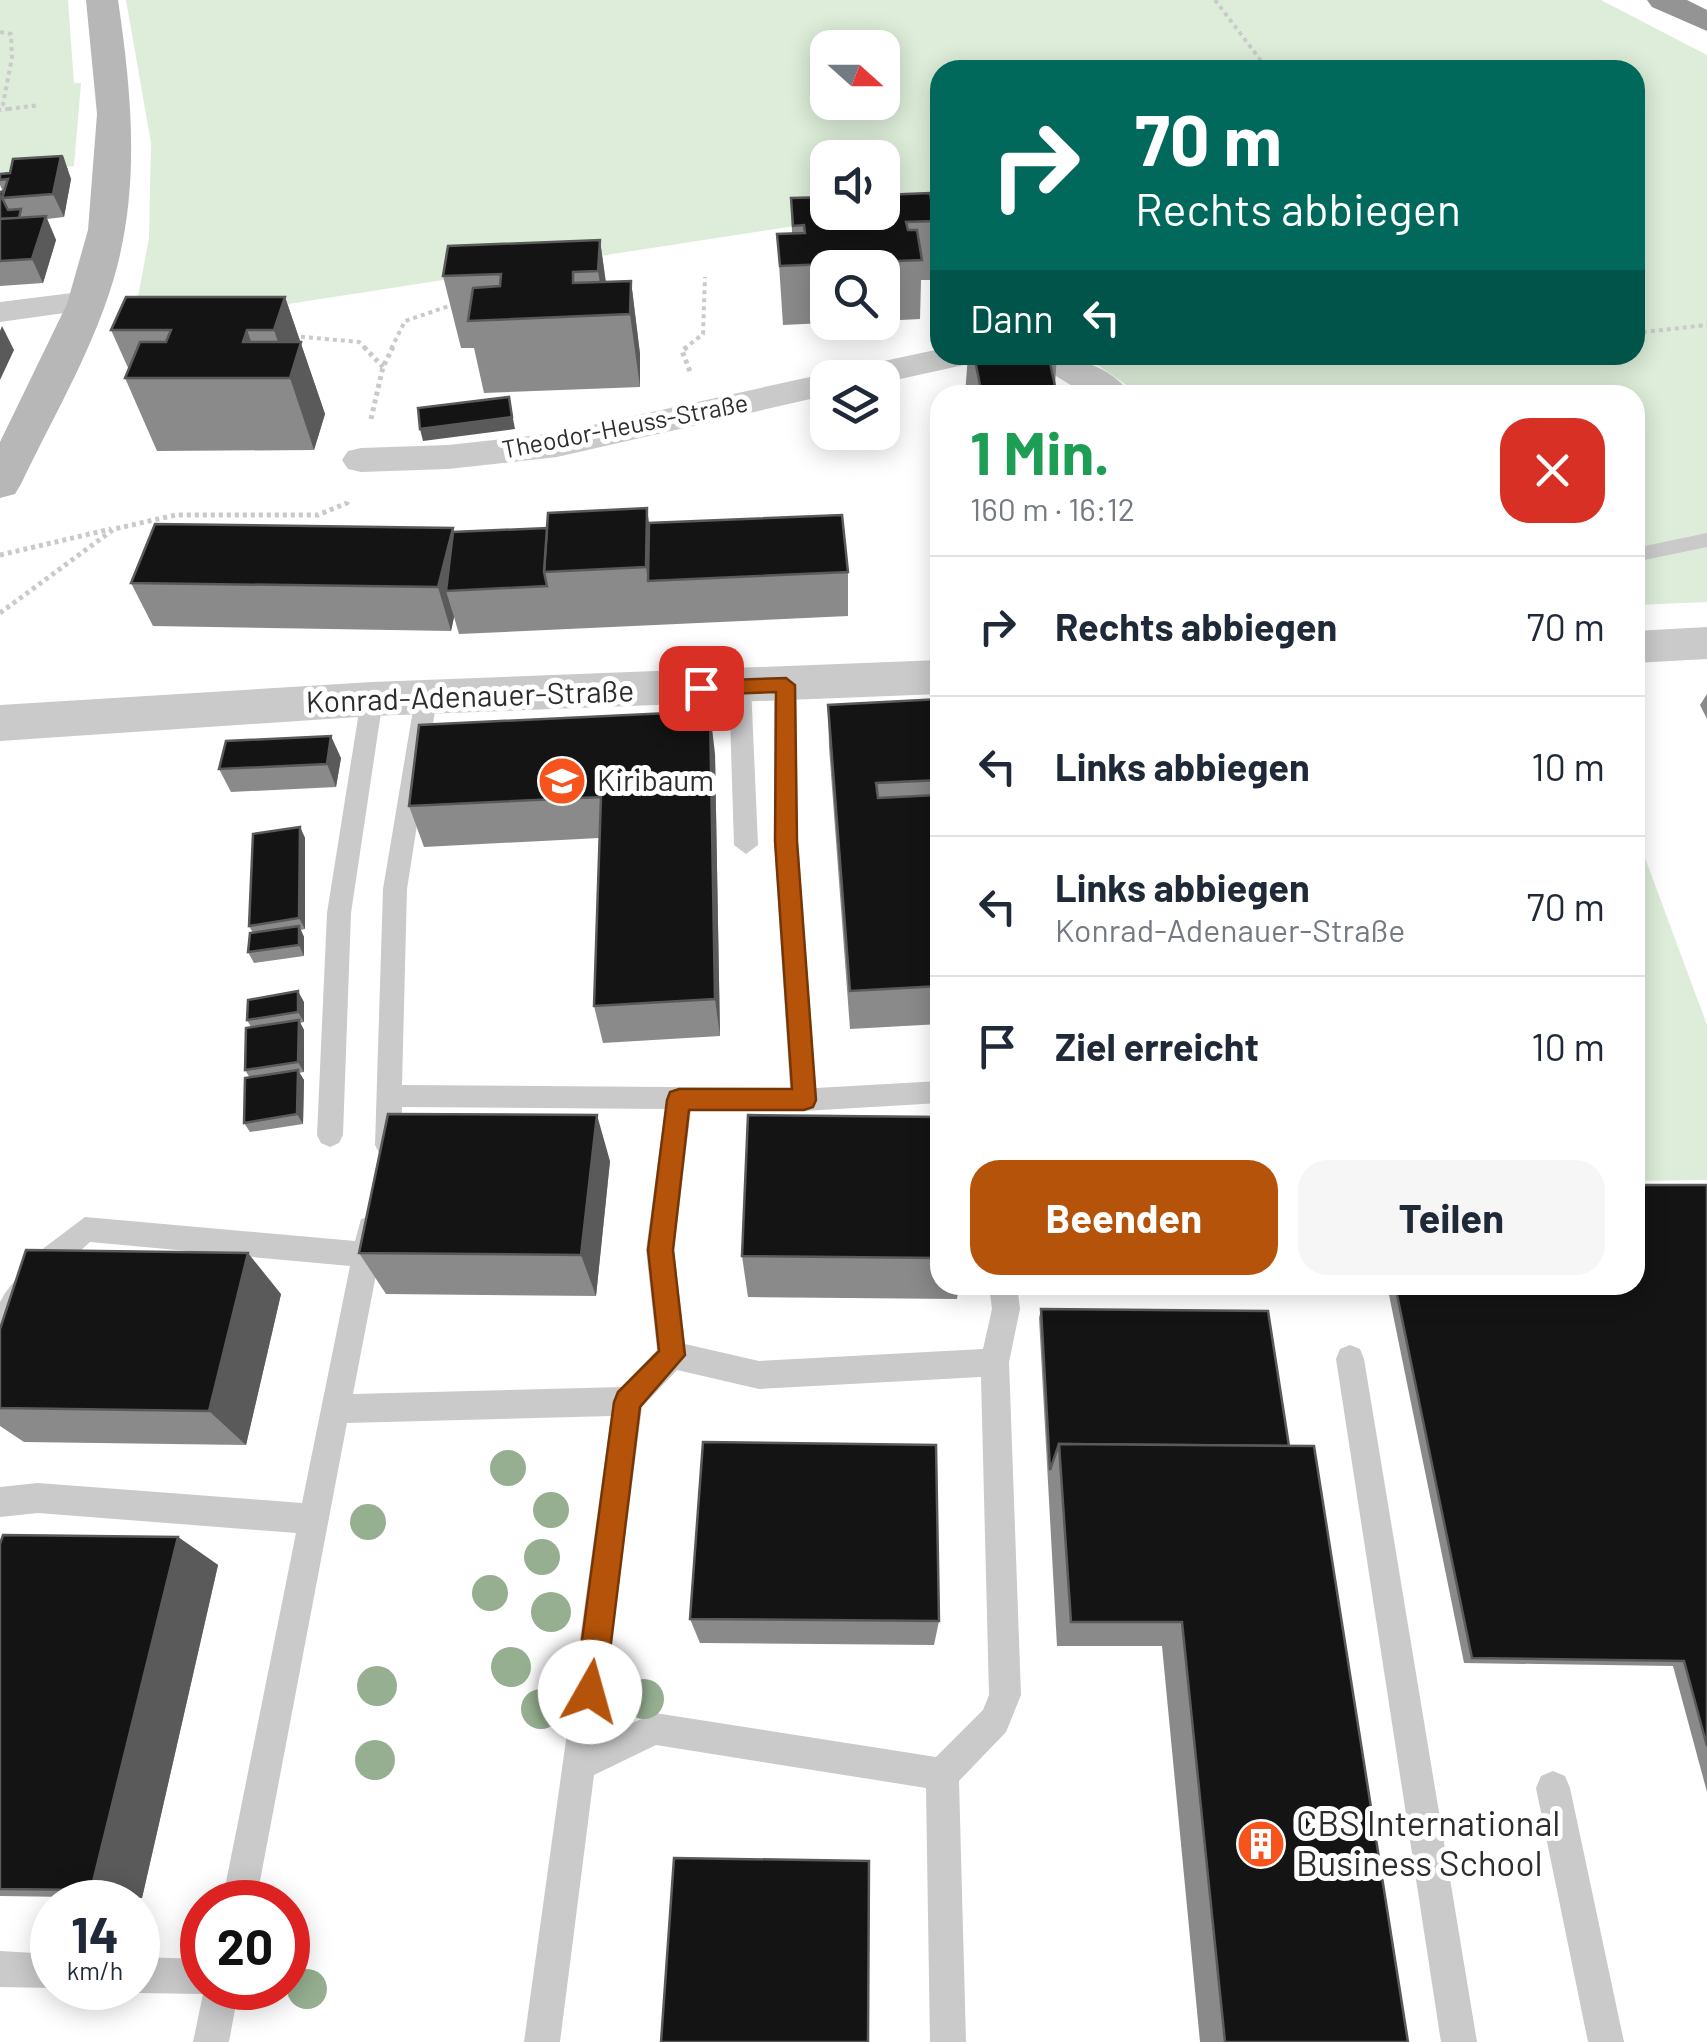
<!DOCTYPE html>
<html lang="de">
<head>
<meta charset="utf-8">
<style>
  :root { --surface:#fff; --page:#f6f6f7; --text:#1f2937; --muted:#747a83; --line:#e0e1e3; --accent:#b45309 }
  body { margin:0; font-family:Barlow,sans-serif; background:var(--page); color:var(--text); height:100vh; display:flex; flex-direction:column; font-size:38px; white-space:nowrap }
  * { box-sizing:border-box; margin:0 }
  p { font-size:32px; color:var(--muted) }
  .icon { flex:none; width:55px; height:55px; fill:none; stroke:currentColor; stroke-width:2; stroke-linecap:round; stroke-linejoin:round }
  .map { position:relative; flex:1; overflow:hidden }
  .details { position:absolute; left:930px; top:385px; width:715px; height:910px; display:flex; flex-direction:column; background:var(--surface); border-radius:30px; box-shadow:0 5px 25px #0003 }
  .details>* { flex:none }
  .hud { position:absolute; left:930px; top:60px; width:715px; height:305px; border-radius:30px; box-shadow:0 5px 25px #0003; background:#00695c; color:#fff; overflow:hidden }
  .needle { width:65px; rotate:111deg }
  .buttons { position:absolute; left:810px; top:30px; display:grid; gap:20px }
  .buttons a { display:grid; place-items:center; width:90px; height:90px; border-radius:20px; background:var(--surface); box-shadow:0 5px 25px #0003; font-size:50px }
  .speed { position:absolute; left:30px; top:1880px; display:flex; gap:20px; font-size:50px; font-weight:700; text-align:center }
  .speed>* { display:grid; place-content:center; width:130px; height:130px; border-radius:50%; background:var(--surface); box-shadow:0 5px 25px #0003; line-height:1 }
  .speed small { font-size:25px; font-weight:400 }
  .speed .limit { border:15px solid #d22; background:#fff; color:#111 }
  .pin { position:absolute; display:grid; place-items:center; width:85px; height:85px; color:#fff; margin:-42px; border-radius:20px; box-shadow:0 5px 15px #0006 }
  .me { position:absolute; width:110px; margin:-55px; rotate:7deg; stroke-linejoin:round; filter:drop-shadow(0 0 8px #0008) }
  .turn { display:flex; align-items:center; gap:35px; height:210px; padding:0 40px; font-size:45px }
  .turn .icon { width:130px; height:130px; stroke-width:2.5 }
  .turn b { display:block; font-size:70px; line-height:85px }
  .then { display:flex; align-items:center; height:95px; padding:0 40px; background:#0003; gap:20px; font-size:38px }
  .round { display:grid; place-items:center; flex:none; width:105px; height:105px; border-radius:30px; background:var(--page) }
  .overview { display:flex; align-items:center; justify-content:space-between; height:170px; padding:0 40px }
  h1 { font-size:60px; font-weight:700; line-height:75px; color:#1e9e55 }
  .primary-button { display:flex; gap:20px; margin-top:auto; padding:20px 40px }
  .primary-button a { flex:1; height:115px; border-radius:30px; background:var(--accent); color:#fff; font-size:40px; font-weight:700; line-height:115px; text-align:center }
  .primary-button a+a { background:var(--page); color:var(--text) }
  ul { padding:0; list-style:none }
  li { display:flex; align-items:center; gap:30px; height:140px; padding:0 40px; border-top:2px solid var(--line) }
  li div { flex:1 }
  li b { display:block; font-size:38px }
  li em { font-style:normal }
  .map>svg:first-child { display:block }
</style>
</head>
<body>
<div class="map">
<svg width="1707" height="2042" viewBox="0 0 1707 2042">
  <rect width="100%" height="100%" fill="#fff"/>
  <g fill="#ddedd9" fill-rule="evenodd">
    <polygon points="0,0 68,0 74,83 81,83 74,166 0,175"/>
    <path d="M126,0H1601L1707,55V602L1635,605V395H1141L1092,361L1103,355H1635V70H940V211L931,205L132,328L149,238L151,143ZM828,48H882V102H828ZM828,158H882V212H828Z"/>
    <polygon points="1635,831 1707,1025 1707,1180 1635,1181"/>
  </g>
  <g fill="none" stroke-linecap="round" stroke-linejoin="round">
    <g stroke="#cacaca" stroke-width="4" stroke-dasharray="4 4" stroke-linecap="butt">
      <polyline points="1215,0 1268,70"/>
      <polyline points="0,32 11,34 12,58 3,104 8,109 0,110"/>
      <polyline points="8,109 39,105"/>
      <polyline points="1635,333 1707,325"/>
      <polyline points="293,336 359,342 366,349"/>
      <polyline points="391,349 405,321 455,304"/>
      <polyline points="684,349 703,334 705,277"/>
    </g>
    <g stroke="#cacaca" stroke-width="5" stroke-dasharray="4 4" stroke-linecap="butt">
      <polyline points="364,347 383,367"/>
      <polyline points="687,347 682,351 691,374"/>
      <polyline points="371,419 383,367 393,347"/>
      <polyline points="0,555 111,529"/>
      <polyline points="0,613 114,529 176,515 318,515 347,503 349,498"/>
    </g>
    <g fill="#cacaca" fill-rule="evenodd">
      <polygon points="1707,533 1707,547 1635,562 1635,548"/>
      <path d="M785,677L796,685L798,841L816,1088L940,1081V1103L804,1111L691,1109L674,1250L685,1344L759,1361L983,1349L992,1309L989,1285H1017L1020,1309L1009,1362L1021,1695L1006,1732L959,1781L966,2042H930L926,1788L656,1745L594,1775L560,2042H524L611,1416L347,1423L256,1902H222L296,1533L38,1513L0,1517V1487L38,1483L302,1503L350,1266L90,1242L44,1284L10,1343L0,1346V1302L5,1293L36,1254L85,1217L355,1241L361,1219L371,1216L381,1219L385,1228L353,1394L622,1387L657,1350L646,1250L665,1109L402,1107L401,1145L397,1153L388,1157L379,1153L375,1145L383,889L415,698L426,690L437,698L407,889L402,1085L790,1088L774,841V685ZM677,1370L759,1389L981,1377L989,1695L983,1710L936,1757L655,1713L599,1738L642,1407Z"/>
      <polygon points="740,678 751,686 758,845 746,854 734,845 729,686"/>
      <polygon points="372,691 383,699 351,913 343,1135 339,1143 330,1147 321,1143 317,1135 327,913 361,699"/>
      <polygon points="1350,1345 1360,1349 1364,1359 1477,2042 1441,2042 1336,1359 1340,1349"/>
      <polygon points="1553,1771 1565,1776 1570,1788 1624,2042 1588,2042 1536,1788 1541,1776"/>
      <polygon points="0,1951 52,1954 55,1988 0,1987"/>
      <polygon points="138,1957 202,1959 202,1988 239,1988 229,2042 193,2042 203,1994 138,1993 126,1988 138,1988"/>
    </g>
    <g fill="#cacaca" fill-rule="evenodd">
      <polygon points="88,291 100,294 105,301 100,308 0,322 0,302"/>
      <polygon points="940,349 940,355 978,355 973,363 882,383 882,378 828,378 828,395 557,457 448,469 361,472 348,469 342,460 348,451 361,448 448,445 557,433 828,373 839,376 842,370"/>
      <path d="M1007,355C1050,355 1104,355 1131,395H1087L1056,376L1012,363Z"/>
    </g>
    <g fill="#cacaca" fill-rule="evenodd">
      <polygon points="1707,627 1707,659 1635,663 1635,631"/>
      <polygon points="940,660 940,694 372,716 0,741 0,705 372,682"/>
    </g>
    <path fill="#b7b7b7" fill-rule="evenodd" d="M86,0H118C131,88 140,179 117,267C97,343 55,413 21,484L15,494L0,498V442L67,304L88,230L97,114Z"/>
    <polygon fill="#949494" fill-rule="evenodd" points="1647,0 1687,0 1707,10 1707,31 1652,7"/>
  </g>
  <g fill="#95af90">
    <circle cx="508" cy="1468" r="18"/>
    <circle cx="551" cy="1510" r="18"/>
    <circle cx="368" cy="1522" r="18"/>
    <circle cx="542" cy="1557" r="18"/>
    <circle cx="490" cy="1593" r="18"/>
    <circle cx="551" cy="1612" r="20"/>
    <circle cx="511" cy="1667" r="20"/>
    <circle cx="377" cy="1686" r="20"/>
    <circle cx="644" cy="1699" r="20"/>
    <circle cx="541" cy="1709" r="20"/>
    <circle cx="375" cy="1760" r="20"/>
    <circle cx="307" cy="1989" r="20"/>
  </g>
  <g fill="#8a8a8a">
    <polygon points="68,168 67,170 71,179 64,217 47,219 56,240 43,283 0,286 0,192 3,192 0,185 0,174"/>
    <polygon points="791,198 935,221 932,280 921,280 920,319 882,321 882,268 828,268 828,322 846,322 783,325 777,234 792,233"/>
    <polygon points="600,240 606,282 631,281 640,354 640,387 484,393 474,348 461,348 443,276"/>
    <polygon points="285,297 325,414 314,450 157,451 125,378 129,370 111,330"/>
    <polygon points="968,355 1057,355 1055,385 1057,395 965,395"/>
    <polygon points="649,523 848,572 848,616 459,634 454,617 451,631 153,626 131,583 453,528 454,532"/>
    <polygon points="1707,694 1707,719 1700,705"/>
    <polygon points="940,699 940,1024 850,1029 829,747 828,705"/>
    <polygon points="715,754 720,1036 603,1043 594,1006 599,838 424,847 409,806"/>
    <polygon points="341,758 336,787 231,792 219,769"/>
    <polygon points="300,827 305,838 305,929 301,930 304,937 304,956 254,963 248,952 253,933 249,926"/>
    <polygon points="304,1002 304,1022 300,1023 304,1030 304,1072 299,1073 304,1080 303,1124 250,1132 244,1123 250,1078 245,1070 251,1027 247,1020"/>
    <polygon points="940,1117 940,1285 959,1285 957,1299 748,1297 742,1256"/>
    <polygon points="610,1161 596,1296 386,1294 359,1253"/>
    <polygon points="1707,1185 1707,1792 1673,1666 1464,1663 1387,1285 1635,1285"/>
    <polygon points="281,1294 246,1445 24,1442 0,1426 0,1329"/>
    <polygon points="1041,1309 1289,1446 1408,2042 1200,2042 1162,1646 1057,1646 1039,1318"/>
    <polygon points="178,1537 218,1565 142,1898 0,1896 0,1544"/>
    <polygon points="690,1619 939,1621 934,1645 700,1643"/>
  </g>
  <g fill="#5a5a5a">
    <polygon points="63,155 71,179 64,217 53,194 61,156"/>
    <polygon points="46,216 56,240 43,283 32,259"/>
    <polygon points="600,240 610,315 605,315 598,271"/>
    <polygon points="631,281 640,354 640,387 630,314"/>
    <polygon points="285,297 325,414 314,450 274,330"/>
    <polygon points="2,326 14,350 0,380 0,331"/>
    <polygon points="247,330 264,378 243,342"/>
    <polygon points="509,397 515,429 423,441 420,429"/>
    <polygon points="647,508 655,567 648,581 646,567"/>
    <polygon points="453,528 465,571 446,591 454,617 451,631 438,587"/>
    <polygon points="710,711 715,754 720,1036 715,999"/>
    <polygon points="331,736 341,758 336,787 327,764"/>
    <polygon points="300,827 305,838 305,929 299,918"/>
    <polygon points="299,926 304,937 304,956 299,945"/>
    <polygon points="298,991 304,1002 304,1022 298,1012"/>
    <polygon points="299,1020 304,1030 304,1072 298,1062"/>
    <polygon points="298,1070 304,1080 303,1124 297,1114"/>
    <polygon points="597,1115 610,1161 596,1296 581,1255"/>
    <polygon points="248,1253 281,1294 246,1445 209,1411"/>
    <polygon points="178,1537 218,1565 142,1898 91,1890"/>
  </g>
  <g fill="#141414" stroke="#5a5a5a" stroke-width="2.5">
    <polygon points="61,156 53,194 2,198 8,179 0,180 0,174 10,173 13,159"/>
    <polygon points="4,191 2,198 8,210 21,209 19,218 0,219 0,192"/>
    <polygon points="930,193 935,221 906,222 908,230 917,230 922,260 780,266 777,234 805,233 804,225 793,226 791,198 828,197 828,212 882,212 882,195"/>
    <polygon points="46,216 32,259 0,261 0,219"/>
    <polygon points="600,240 598,271 573,272 573,283 631,281 630,314 468,321 473,288 500,286 501,274 443,276 448,246"/>
    <polygon points="126,297 285,297 274,330 247,330 243,342 301,342 290,378 125,378 140,342 166,342 171,330 111,330"/>
    <polygon points="974,355 1057,355 1058,358 1049,358 1057,395 982,395"/>
    <polygon points="509,397 512,417 420,429 418,408"/>
    <polygon points="647,508 646,567 544,572 548,513"/>
    <polygon points="842,515 848,572 648,581 649,523"/>
    <polygon points="155,524 453,528 438,587 131,583"/>
    <polygon points="547,528 544,572 547,586 446,591 453,532"/>
    <polygon points="940,699 940,780 876,783 878,798 937,795 940,821 940,986 850,991 828,705"/>
    <polygon points="710,711 715,999 594,1006 601,797 409,806 419,725"/>
    <polygon points="331,736 327,764 219,769 226,741"/>
    <polygon points="300,827 299,918 249,926 253,834"/>
    <polygon points="299,926 299,945 248,952 250,933"/>
    <polygon points="298,991 298,1012 247,1020 248,1000"/>
    <polygon points="299,1020 298,1062 245,1070 246,1028"/>
    <polygon points="298,1070 297,1114 244,1123 245,1078"/>
    <polygon points="388,1114 597,1115 581,1255 359,1253"/>
    <polygon points="748,1115 940,1117 940,1258 742,1256"/>
    <polygon points="1635,1185 1707,1185 1707,1746 1684,1661 1472,1658 1395,1285 1635,1285"/>
    <polygon points="26,1250 248,1253 209,1411 0,1408 0,1329"/>
    <polygon points="1041,1309 1268,1311 1289,1446 1059,1444 1050,1470"/>
    <polygon points="703,1442 936,1445 939,1621 690,1619"/>
    <polygon points="1059,1444 1314,1446 1408,2042 1225,2042 1182,1622 1071,1622"/>
    <polygon points="3,1535 178,1537 91,1890 0,1889 0,1544"/>
    <polygon points="674,1858 869,1861 868,2042 661,2042"/>
  </g>
  <polygon fill="#b45309" stroke="#753606" stroke-width="2.5" points="786,678 795,685 797,841 816,1100 813,1107 804,1110 689,1110 673,1250 685,1355 640,1407 605,1692 600,1702 590,1706 580,1702 575,1692 614,1402 618,1392 659,1351 648,1250 667,1100 670,1092 679,1089 792,1089 775,841 776,692 701,695 691,688 701,681"/>
  <defs>
    <g id="school-disc" transform="scale(2.5)"><circle r="9.5" fill="#f7531d" stroke="#fff"/><path d="M0-5L7-2L0 1L-7-2ZM-4 1L0 2.5L4 1V4Q0 6-4 4Z" fill="#fff"/></g>
    <g id="building-disc" transform="scale(2.5)"><circle r="9.5" fill="#f7531d" stroke="#fff"/><path d="M-4-6H4V6H1V3H-1V6H-4ZM-2.5-4.3h1.7v1.8h-1.7ZM.8-4.3h1.7v1.8H.8ZM-2.5-1h1.7V.8h-1.7ZM.8-1h1.7V.8H.8Z" fill="#fff"/></g>
  </defs>
  <g fill-rule="evenodd">
    <use href="#school-disc" x="562" y="781"/>
    <use href="#building-disc" x="1261" y="1844"/>
  </g>
  <g text-anchor="middle" stroke-width="10" stroke-linejoin="round" paint-order="stroke">
    <g font-size="25" fill="#2d2d2d" stroke="#fff">
      <text transform="translate(625 426) rotate(-11)" y="9">Theodor-Heuss-Straße</text>
    </g>
    <g font-size="30" fill="#2d2d2d" stroke="#fff">
      <text transform="translate(470 697) rotate(-2)" y="10">Konrad-Adenauer-Straße</text>
    </g>
    <g font-size="30" fill="#2d2d2d" stroke="#fff" text-anchor="start">
      <text x="597" y="791">Kiribaum</text>
    </g>
    <g font-size="35" fill="#2d2d2d" stroke="#fff" text-anchor="start">
      <text x="1296" y="1836">CBS International<tspan x="1296" dy="40">Business School</tspan></text>
    </g>
  </g>
</svg>
<div class="buttons">
<a><svg class="needle" viewBox="-14 -14 28 28"><path d="M0-13l5 13h-10z" fill="#e53935"/><path d="M0 13l5-13h-10z" fill="#747a83"/></svg></a>
<a><svg class="icon" aria-label="sound" viewBox="0 0 24 24"><path d="M4 9h4l5-4v14l-5-4H4zM17 9q2 3 0 6"/></svg></a>
<a><svg class="icon" aria-label="search" viewBox="0 0 24 24"><circle cx="10" cy="10" r="6"/><path d="M15 15l6 6"/></svg></a>
<a><svg class="icon" aria-label="layers" viewBox="0 0 24 24"><path d="M12 4l9 5-9 5-9-5zM3 14l9 5 9-5"/></svg></a>
</div>
<div class="speed"><div>14<small>km/h</small></div><div class="limit">20</div></div>
<div class="pin" style="left:701px;top:688px;background:#d93025"><svg class="icon" aria-label="arrive" viewBox="0 0 24 24"><path d="M6 21V4h12l-3 4 3 4H6"/></svg></div>
<svg class="me" style="left:590px;top:1692px" viewBox="-20 -20 40 40"><circle r="19" fill="#fff"/><path d="M0-13L10 11 0 6-10 11z" fill="#b45309"/></svg>
<div class="hud">
<div class="turn"><svg class="icon" aria-label="right" viewBox="0 0 24 24"><path d="M7 20v-9h11M14 6l5 5-5 5"/></svg><div><b>70 m</b>Rechts abbiegen</div></div>
<div class="then">Dann<svg class="icon" aria-label="left" viewBox="0 0 24 24"><path d="M17 20v-9H6M10 6l-5 5 5 5"/></svg></div>
</div>
<section class="details">
<div class="overview"><div><h1>1 Min.</h1><p>160 m · 16:12</p></div><a class="round" style="background:#d93025;color:#fff"><svg class="icon" aria-label="close" viewBox="0 0 24 24"><path d="M6 6l12 12M18 6L6 18"/></svg></a></div>
<ul>
<li><svg class="icon" aria-label="right" viewBox="0 0 24 24"><path d="M7 20v-9h11M14 6l5 5-5 5"/></svg><div><b>Rechts abbiegen</b></div><em>70 m</em></li>
<li><svg class="icon" aria-label="left" viewBox="0 0 24 24"><path d="M17 20v-9H6M10 6l-5 5 5 5"/></svg><div><b>Links abbiegen</b></div><em>10 m</em></li>
<li><svg class="icon" aria-label="left" viewBox="0 0 24 24"><path d="M17 20v-9H6M10 6l-5 5 5 5"/></svg><div><b>Links abbiegen</b><p>Konrad-Adenauer-Straße</p></div><em>70 m</em></li>
<li><svg class="icon" aria-label="arrive" viewBox="0 0 24 24"><path d="M6 21V4h12l-3 4 3 4H6"/></svg><div><b>Ziel erreicht</b></div><em>10 m</em></li>
</ul>
<div class="primary-button"><a>Beenden</a><a>Teilen</a></div>
</section>
</div>
</body>
</html>
